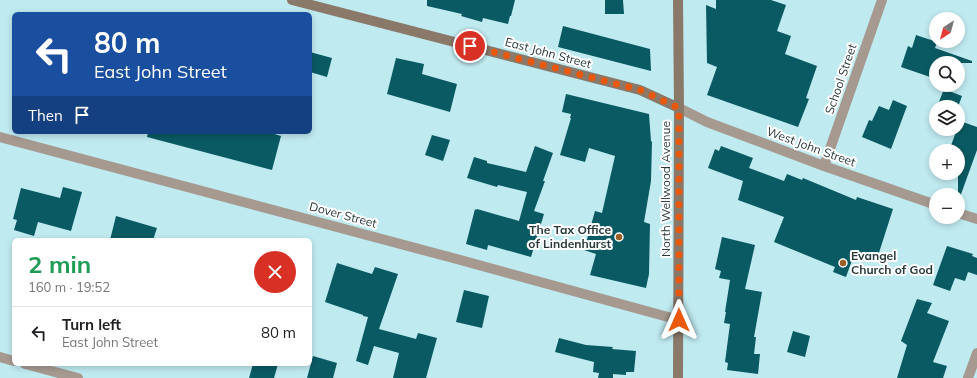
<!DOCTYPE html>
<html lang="en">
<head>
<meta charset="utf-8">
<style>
  :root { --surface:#fff; --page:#f6f6f6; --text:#202124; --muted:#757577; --line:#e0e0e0 }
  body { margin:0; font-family:Mulish,sans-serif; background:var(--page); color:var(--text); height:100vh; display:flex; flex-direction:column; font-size:15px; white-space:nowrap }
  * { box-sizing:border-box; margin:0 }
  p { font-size:13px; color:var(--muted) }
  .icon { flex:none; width:22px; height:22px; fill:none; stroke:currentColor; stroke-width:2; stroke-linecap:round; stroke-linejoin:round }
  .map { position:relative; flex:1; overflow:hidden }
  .panel { position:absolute; left:12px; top:238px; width:300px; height:128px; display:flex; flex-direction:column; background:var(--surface); border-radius:6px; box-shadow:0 2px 6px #0003 }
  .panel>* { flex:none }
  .guide { position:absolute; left:12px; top:12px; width:300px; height:122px; border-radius:6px; box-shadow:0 2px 6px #0003; background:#1a4fa0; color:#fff; overflow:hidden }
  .needle { width:26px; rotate:216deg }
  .controls { position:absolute; left:929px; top:12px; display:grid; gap:8px }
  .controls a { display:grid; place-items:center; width:36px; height:36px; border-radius:50%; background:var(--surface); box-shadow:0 2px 6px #0003; font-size:20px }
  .pin { position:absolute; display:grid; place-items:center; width:34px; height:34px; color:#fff; margin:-17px; border:2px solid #fff; border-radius:50%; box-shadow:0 1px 4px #0007 }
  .me { position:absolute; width:44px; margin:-22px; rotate:0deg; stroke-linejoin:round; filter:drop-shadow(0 0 3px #0008) }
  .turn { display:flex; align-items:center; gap:14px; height:84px; padding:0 16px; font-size:18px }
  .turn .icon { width:52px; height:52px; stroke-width:2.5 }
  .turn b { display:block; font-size:28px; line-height:34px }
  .then { display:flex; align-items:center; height:38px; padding:0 16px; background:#0003; gap:8px; font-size:15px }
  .round { display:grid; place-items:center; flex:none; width:42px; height:42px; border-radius:21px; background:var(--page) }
  .overview { display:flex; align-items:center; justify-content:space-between; height:68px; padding:0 16px }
  h1 { font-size:24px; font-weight:700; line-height:30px; color:#1e9e55 }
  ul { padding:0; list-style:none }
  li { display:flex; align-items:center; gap:12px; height:52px; padding:0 16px; border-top:1px solid var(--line) }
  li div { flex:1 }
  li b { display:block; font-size:15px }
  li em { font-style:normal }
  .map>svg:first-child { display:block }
</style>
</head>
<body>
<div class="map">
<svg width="977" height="378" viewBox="0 0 977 378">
  <rect width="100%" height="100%" fill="#bfeaf0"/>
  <g fill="#0a5a63">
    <polygon points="427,0 515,0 511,16 510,16 508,24 483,18 482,22 461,16 462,14 427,6"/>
    <polygon points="605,0 623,0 624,14 605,14"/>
    <polygon points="716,0 771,0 786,5 777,31 791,36 785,54 817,66 806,98 809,99 798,127 707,95 717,67 707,63 706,5 716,9"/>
    <polygon points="563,26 650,49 651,71 558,47"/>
    <polygon points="916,35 937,42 935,48 972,61 972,63 936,63 936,79 901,67 908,46 912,48"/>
    <polygon points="310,52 332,58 327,77 310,72"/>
    <polygon points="396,58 424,64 422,74 457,84 450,112 387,94"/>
    <polygon points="944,89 962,96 958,107 937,107"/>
    <polygon points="566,94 649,114 651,141 652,142 651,181 644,222 650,224 649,274 646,288 590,275 596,254 584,250 595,211 602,213 615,156 589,148 585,162 560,155 571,118 570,118 571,114 562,112"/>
    <polygon points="893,100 907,106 891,149 862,137 869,120 872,121 879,106 889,110"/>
    <polygon points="960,121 977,127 977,150 960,197 958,196 958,151 949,151"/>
    <polygon points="148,132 268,132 281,136 272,170 147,137"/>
    <polygon points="432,135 450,140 443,161 425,155"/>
    <polygon points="535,146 553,153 543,181 545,181 534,211 544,214 531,257 488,245 487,250 466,244 475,209 476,210 477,209 519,221 527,192 498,185 497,187 467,178 474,157 487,161 487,163 526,172"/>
    <polygon points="721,146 753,158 749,168 784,181 787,174 802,180 803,178 856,200 857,197 893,209 877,259 855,252 846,277 833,272 835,267 774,242 784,217 738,200 743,181 708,168 715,149 719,151"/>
    <polygon points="63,187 82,192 71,231 38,222 34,236 14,230 17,220 13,219 21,188 60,198"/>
    <polygon points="116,216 157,228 153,240 110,240"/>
    <polygon points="722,237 755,245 745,289 762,292 754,337 756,337 754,354 760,354 758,374 727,370 728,363 725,362 730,324 724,323 726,312 725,312 730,280 719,278 721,271 715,269"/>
    <polygon points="947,246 973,254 972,256 977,258 977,275 968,272 965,281 955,278 950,291 933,285"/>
    <polygon points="337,263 372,274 375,267 398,274 379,329 416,339 418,333 437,338 426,378 393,378 399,353 374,346 368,365 356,361 368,317 363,316 363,315 325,302"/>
    <polygon points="464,290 489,296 482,328 456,322"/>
    <polygon points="917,299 932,303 927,313 949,321 933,362 947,366 943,378 897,378 907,345 901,341"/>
    <polygon points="793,331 810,336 805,357 787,352"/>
    <polygon points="559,338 586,345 613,347 612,349 636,351 634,372 626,372 626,375 613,374 613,378 598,378 599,373 593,372 594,362 555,352"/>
    <polygon points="313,356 337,363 333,378 307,378"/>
    <polygon points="253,364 278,364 274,378 249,378"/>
  </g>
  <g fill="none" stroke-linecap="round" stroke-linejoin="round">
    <g stroke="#a69a90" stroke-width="10">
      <polyline points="679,108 707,122 824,166 936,205"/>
      <polyline points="0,137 453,258 679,320"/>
      <polyline points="824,166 882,0"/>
      <polyline points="958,213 977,219"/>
      <polyline points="0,357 14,361"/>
      <polyline points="25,364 78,378"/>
      <polyline points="968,378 977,353"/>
    </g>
    <g stroke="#8a7869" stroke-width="10">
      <polyline points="292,0 640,90 679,108"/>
      <polyline points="678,0 679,108 678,378"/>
    </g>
  </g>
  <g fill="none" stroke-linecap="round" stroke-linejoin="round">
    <polyline stroke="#ea580c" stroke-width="7" stroke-dasharray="0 12.6" points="470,46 640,90 679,108 679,320"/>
  </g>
  <g fill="#9c5e23" stroke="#fff" stroke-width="1.5">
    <circle cx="619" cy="237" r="4"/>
    <circle cx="843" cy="263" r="4"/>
  </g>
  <g text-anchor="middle" stroke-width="4" stroke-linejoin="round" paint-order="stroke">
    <g font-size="12" fill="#293a3c" stroke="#fff">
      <text transform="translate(548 53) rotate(15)" y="4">East John Street</text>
      <text transform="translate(841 79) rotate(-71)" y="4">School Street</text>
      <text transform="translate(811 147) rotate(20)" y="4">West John Street</text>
      <text transform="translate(666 189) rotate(-90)" y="4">North Wellwood Avenue</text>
      <text transform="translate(343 215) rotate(15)" y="4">Dover Street</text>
    </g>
    <g font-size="12" font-weight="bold" fill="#293a3c" stroke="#fff" text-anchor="end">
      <text x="611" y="234">The Tax Office<tspan x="611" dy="14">of Lindenhurst</tspan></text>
      <text x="851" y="260" text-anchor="start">Evangel<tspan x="851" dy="14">Church of God</tspan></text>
    </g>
  </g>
</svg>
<div class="controls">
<a><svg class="needle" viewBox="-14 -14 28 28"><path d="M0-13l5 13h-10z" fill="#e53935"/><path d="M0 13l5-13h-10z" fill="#757577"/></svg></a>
<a><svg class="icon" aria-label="search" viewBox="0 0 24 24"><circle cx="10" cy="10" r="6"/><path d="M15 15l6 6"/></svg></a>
<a><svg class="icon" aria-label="layers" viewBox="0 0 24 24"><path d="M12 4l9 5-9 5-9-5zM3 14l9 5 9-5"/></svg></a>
<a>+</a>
<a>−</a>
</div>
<div class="pin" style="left:470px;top:46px;background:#d93025"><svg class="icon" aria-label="arrive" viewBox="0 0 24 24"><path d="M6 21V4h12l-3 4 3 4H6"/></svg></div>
<svg class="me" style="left:679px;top:320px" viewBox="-20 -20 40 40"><path d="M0-17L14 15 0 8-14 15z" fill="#ea580c" stroke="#fff" stroke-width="4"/></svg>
<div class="guide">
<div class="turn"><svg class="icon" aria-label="left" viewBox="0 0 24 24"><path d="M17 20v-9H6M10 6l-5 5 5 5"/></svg><div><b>80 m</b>East John Street</div></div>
<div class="then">Then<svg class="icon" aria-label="arrive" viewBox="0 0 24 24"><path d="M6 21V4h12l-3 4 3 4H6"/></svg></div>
</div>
<section class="panel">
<div class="overview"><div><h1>2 min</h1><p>160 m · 19:52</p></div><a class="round" style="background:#d93025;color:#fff"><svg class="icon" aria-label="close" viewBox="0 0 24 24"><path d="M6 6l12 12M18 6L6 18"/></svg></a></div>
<ul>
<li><svg class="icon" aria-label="left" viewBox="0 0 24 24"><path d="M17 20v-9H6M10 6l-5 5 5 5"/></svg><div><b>Turn left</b><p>East John Street</p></div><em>80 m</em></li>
</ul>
</section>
</div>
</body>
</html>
